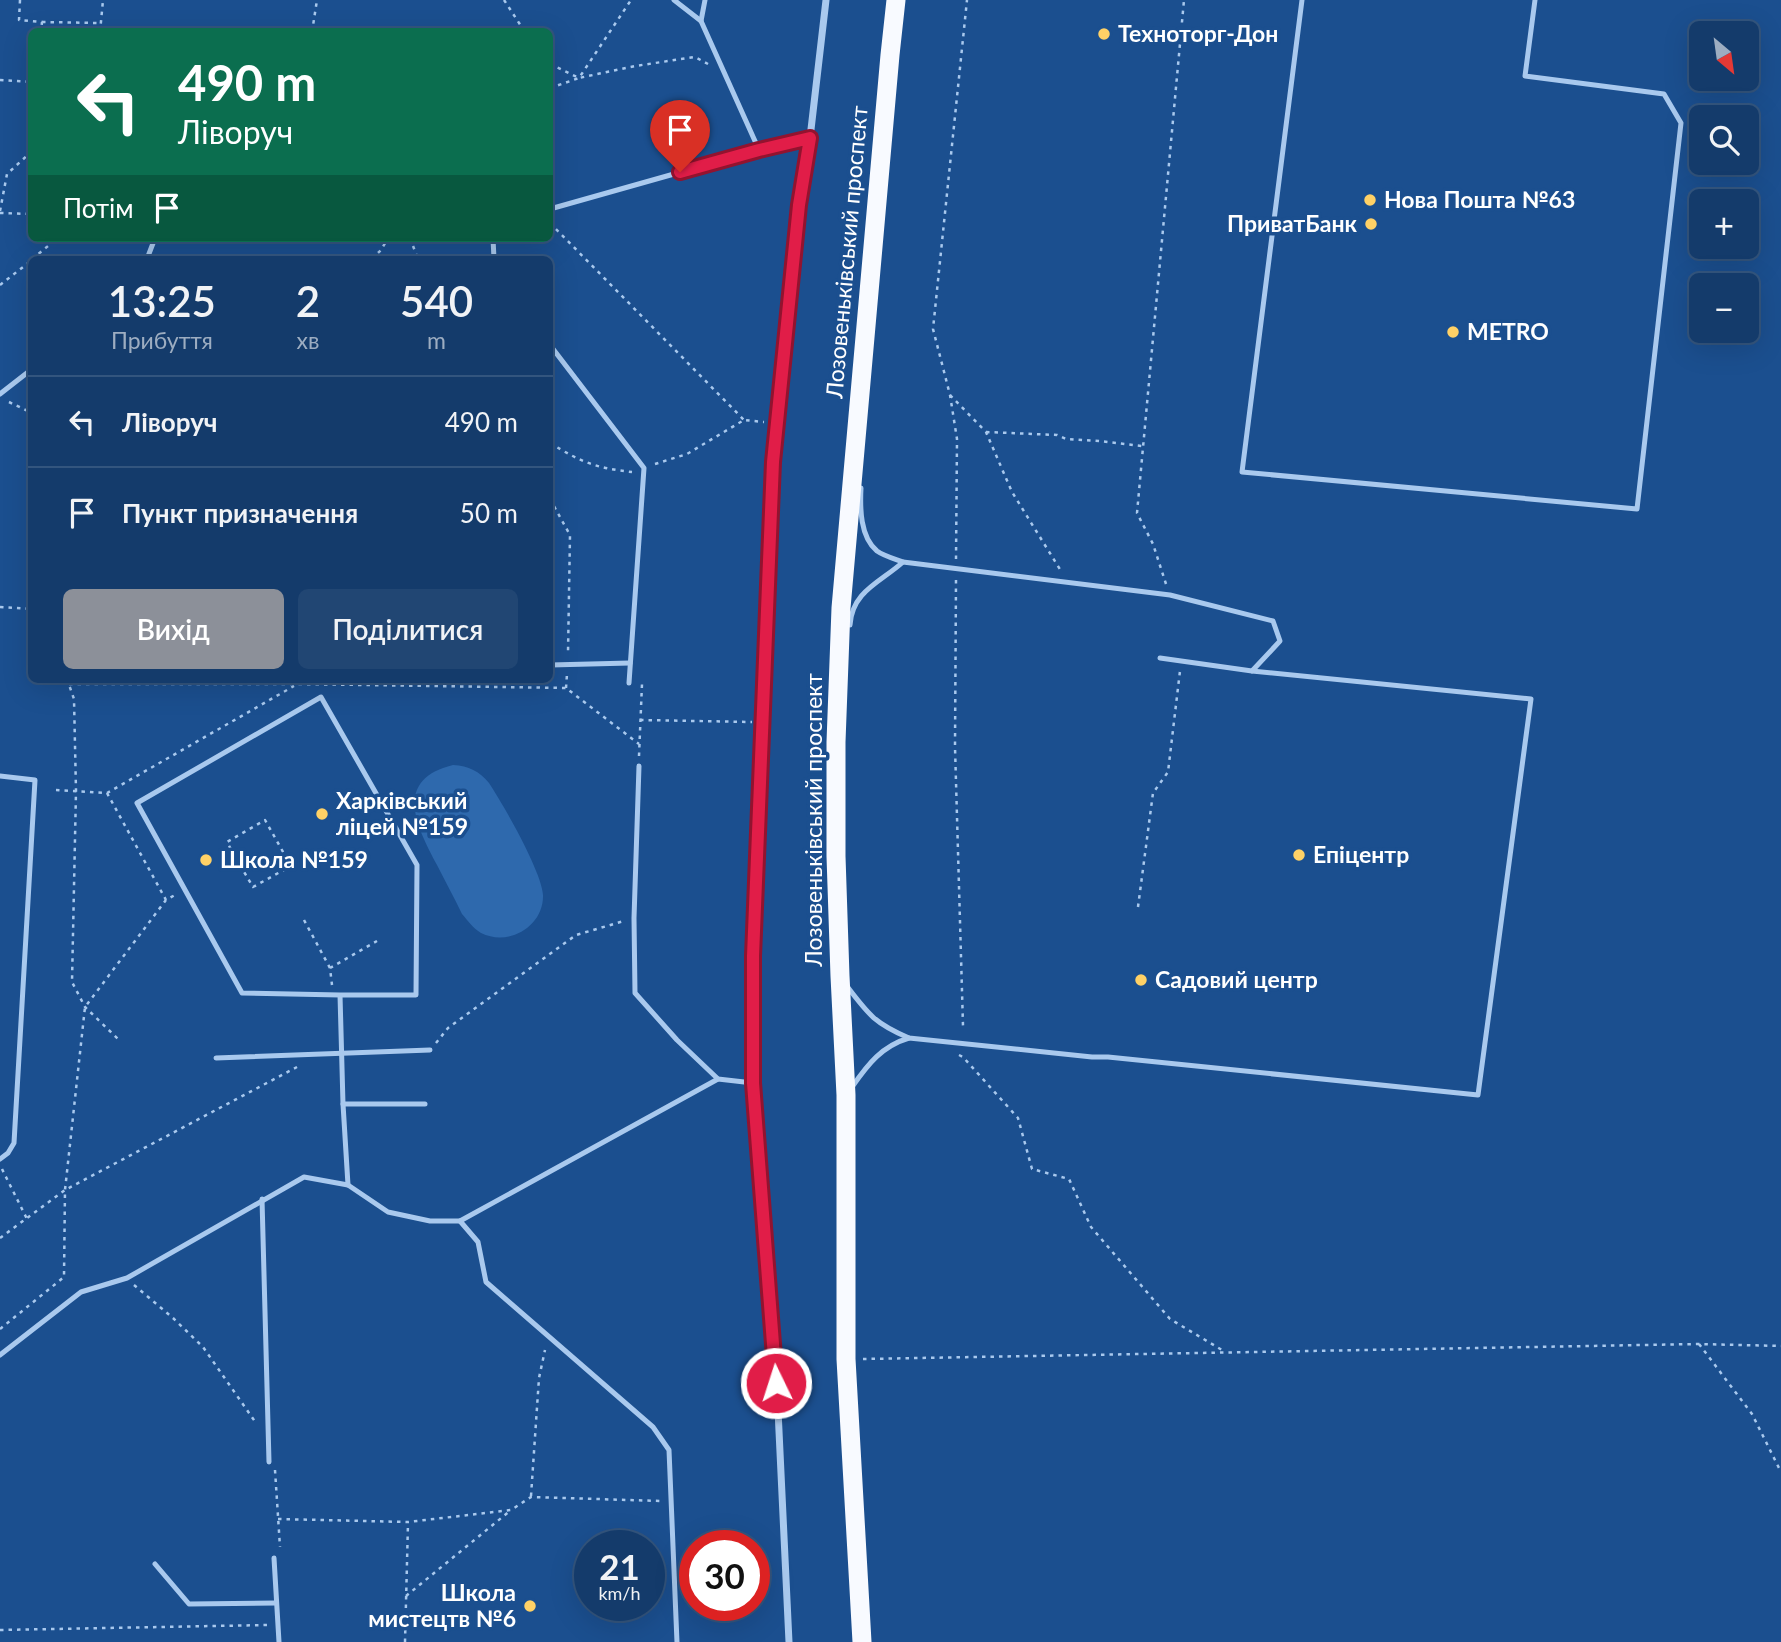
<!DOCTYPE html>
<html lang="uk">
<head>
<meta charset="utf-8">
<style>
  :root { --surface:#143b6b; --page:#214673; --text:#f1f3f6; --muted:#9dadc1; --line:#33557e; --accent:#8c9099 }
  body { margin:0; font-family:Lato,sans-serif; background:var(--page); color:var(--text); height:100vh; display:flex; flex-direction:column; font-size:26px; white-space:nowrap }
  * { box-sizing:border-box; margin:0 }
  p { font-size:23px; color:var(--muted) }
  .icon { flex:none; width:38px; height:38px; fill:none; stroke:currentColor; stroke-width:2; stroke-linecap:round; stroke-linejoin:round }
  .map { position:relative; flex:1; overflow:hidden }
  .side { position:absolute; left:28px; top:256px; width:525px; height:427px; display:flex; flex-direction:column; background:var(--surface); border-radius:10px; box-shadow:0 7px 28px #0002,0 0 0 2px var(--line) }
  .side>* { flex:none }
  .hud { position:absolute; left:28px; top:28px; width:525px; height:214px; border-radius:10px; box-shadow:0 7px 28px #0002,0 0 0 2px var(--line); background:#0b6e4f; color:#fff; overflow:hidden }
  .needle { width:46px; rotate:151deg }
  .fabs { position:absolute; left:1689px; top:21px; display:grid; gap:14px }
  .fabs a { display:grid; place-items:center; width:70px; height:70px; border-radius:10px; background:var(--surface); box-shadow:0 7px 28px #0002,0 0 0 2px var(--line); font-size:35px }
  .speed { position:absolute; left:574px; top:1530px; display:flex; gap:14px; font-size:35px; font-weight:700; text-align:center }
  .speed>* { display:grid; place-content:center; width:91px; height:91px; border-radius:50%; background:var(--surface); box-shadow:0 7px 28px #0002,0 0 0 2px var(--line); line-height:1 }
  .speed small { font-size:18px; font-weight:400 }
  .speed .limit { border:10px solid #d22; background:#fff; color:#111 }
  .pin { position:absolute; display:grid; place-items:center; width:60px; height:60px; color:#fff; margin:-72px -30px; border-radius:50% 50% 50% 0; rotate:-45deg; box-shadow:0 0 7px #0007 }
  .pin .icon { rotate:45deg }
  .me { position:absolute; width:77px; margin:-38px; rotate:356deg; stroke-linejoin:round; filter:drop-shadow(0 0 5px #0008) }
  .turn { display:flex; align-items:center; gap:24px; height:147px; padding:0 35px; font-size:32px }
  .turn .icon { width:91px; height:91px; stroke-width:2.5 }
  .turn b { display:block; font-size:49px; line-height:60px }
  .then { display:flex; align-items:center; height:66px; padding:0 35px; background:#0003; gap:14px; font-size:26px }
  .eta { display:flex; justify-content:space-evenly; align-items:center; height:119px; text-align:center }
  .eta b { font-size:42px; font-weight:600; line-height:49px }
  .cta { display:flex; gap:14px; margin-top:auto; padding:14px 35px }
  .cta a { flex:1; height:80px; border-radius:10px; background:var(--accent); color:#fff; font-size:28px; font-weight:600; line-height:80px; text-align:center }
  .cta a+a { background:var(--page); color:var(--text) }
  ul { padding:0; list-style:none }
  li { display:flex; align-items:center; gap:21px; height:91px; padding:0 35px; border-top:2px solid var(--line) }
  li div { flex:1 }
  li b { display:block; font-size:26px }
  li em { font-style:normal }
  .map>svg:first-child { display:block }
</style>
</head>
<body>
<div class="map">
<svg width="1781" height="1642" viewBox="0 0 1781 1642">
  <rect width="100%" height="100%" fill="#1b4f8f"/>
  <path fill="#2e69ad" d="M453,765C469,766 479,771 489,783C503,804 542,872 543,895C544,926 509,947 481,933C473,928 468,921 462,914C454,897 445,881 437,865C417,827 392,780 453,765Z"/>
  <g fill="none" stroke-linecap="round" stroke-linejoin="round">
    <g stroke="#a9c9ee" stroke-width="2.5" stroke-dasharray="3.5 5" stroke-linecap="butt">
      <polyline points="20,0 19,20 42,22 41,32"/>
      <polyline points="504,0 525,32"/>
      <polyline points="42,22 100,23"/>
      <polyline points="100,32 103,0"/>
      <polyline points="312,32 317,0"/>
      <polyline points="550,64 579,78 635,66 695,57 708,64"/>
      <polyline points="0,80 32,82"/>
      <polyline points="550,88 579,78 631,0"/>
      <polyline points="0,211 7,174 32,151"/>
      <polyline points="0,213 32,214"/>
      <polyline points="550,223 744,420"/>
      <polyline points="410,238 418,259"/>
      <polyline points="32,259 58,238"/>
      <polyline points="372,259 381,250 388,238"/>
      <polyline points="0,285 32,260"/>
      <polyline points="950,395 986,432 1012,492 1061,571"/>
      <polyline points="9,402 32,413"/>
      <polyline points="986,432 1057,435 1066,439 1099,441 1142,446"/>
      <path d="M550,443C581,462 595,468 632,472"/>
      <polyline points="655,464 687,454 744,420 764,422"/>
      <polyline points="550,499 570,535 568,653"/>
      <polyline points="956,559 957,439 950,395 933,329 967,0"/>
      <polyline points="956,580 955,747 963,1026"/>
      <polyline points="1166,584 1153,544 1137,513 1184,0"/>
      <polyline points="0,607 32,609"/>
      <polyline points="67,679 74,699 76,791 72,982 85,1007 118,1039"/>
      <polyline points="69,684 297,684 566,688 639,744"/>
      <polyline points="566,688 567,674"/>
      <polyline points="640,720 752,722"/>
      <polyline points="639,756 642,684 640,683"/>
      <polyline points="56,790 107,793 294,686"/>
      <polyline points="107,793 166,900"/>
      <polyline points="227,865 237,860 253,887 291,866 265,820 227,842 237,860"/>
      <polyline points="1138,907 1153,793 1168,772 1180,671"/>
      <polyline points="304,920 330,968"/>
      <polyline points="332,985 330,968 377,941"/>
      <polyline points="436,1043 448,1028 576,935 624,921"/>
      <polyline points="959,1055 963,1057 1018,1118 1032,1169 1069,1179 1091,1227 1170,1319 1222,1350"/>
      <polyline points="2,1169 27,1219"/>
      <polyline points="0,1238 65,1190 297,1067"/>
      <polyline points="134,1285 173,1318 203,1347 256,1423"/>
      <polyline points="0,1329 64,1277 65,1190 85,1007 166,900 175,895"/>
      <polyline points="1699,1344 1752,1414 1781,1472"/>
      <polyline points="863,1359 1699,1344 1781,1346"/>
      <polyline points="275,1470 280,1547"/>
      <polyline points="531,1496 539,1378 545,1350"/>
      <polyline points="278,1519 408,1522 511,1510 531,1497 661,1501"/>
      <polyline points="406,1596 511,1510"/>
      <polyline points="0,1630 267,1625"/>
      <polyline points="405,1642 408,1523"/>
    </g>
    <g stroke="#a9c9ee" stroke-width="5">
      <polyline points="674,0 701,21"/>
      <polyline points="705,0 701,21 759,150"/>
      <polyline points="1302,0 1242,472 1637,509 1681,123 1664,94 1525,76 1535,0"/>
      <polyline points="550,209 759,150 810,138"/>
      <polyline points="493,238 494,259"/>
      <polyline points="147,259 155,238"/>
      <polyline points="550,345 644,468 629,683"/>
      <polyline points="0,394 32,369"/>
      <polyline points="903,562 1170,595 1273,621 1280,641 1252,671 1160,658"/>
      <path d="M850,625C852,591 881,582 903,562C895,559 884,556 877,551C860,537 860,508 861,488"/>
      <polyline points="550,665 630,663"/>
      <polyline points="639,766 634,918 635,993 677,1040 718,1079 753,1083"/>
      <polyline points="0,776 35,780 14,1143 8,1153 0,1159"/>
      <path d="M846,985C868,1014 874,1023 909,1038L1092,1057H1108L1478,1095L1531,699L1252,671"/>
      <polyline points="340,995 242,993 137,803 321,697 417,865 416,995 340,995 343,1104 348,1185"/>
      <polyline points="216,1058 430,1050"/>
      <path d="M852,1087C868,1064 882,1046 909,1038"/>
      <polyline points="343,1104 425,1104"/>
      <polyline points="262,1199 269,1462"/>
      <polyline points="460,1221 478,1242 486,1282 653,1427 669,1450 677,1642"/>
      <polyline points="0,1355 81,1292 127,1278 304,1177 348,1185 388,1212 430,1221 460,1221 718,1079"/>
      <polyline points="274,1558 279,1642"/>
      <polyline points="155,1564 189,1604 276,1603"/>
    </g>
    <polyline stroke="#a9c9ee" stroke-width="7" points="789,1642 778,1410 753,1083 753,956 773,462 799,205 810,138 826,0"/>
    <polyline stroke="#f8faff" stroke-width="19" points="862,1642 846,1359 846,1095 840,976 836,856 836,742 841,608 890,55 896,0"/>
  </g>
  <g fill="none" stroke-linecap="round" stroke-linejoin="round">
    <g stroke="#92132f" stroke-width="18">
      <polyline id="route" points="680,172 759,150 810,138 799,205 773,462 753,956 753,1083 776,1383"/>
    </g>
    <use href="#route" stroke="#e11d48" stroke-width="12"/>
  </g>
  <g fill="#ffd166" stroke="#1b4f8f" stroke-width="2.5">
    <circle cx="1104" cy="34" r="7"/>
    <circle cx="1370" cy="200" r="7"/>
    <circle cx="1371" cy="224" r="7"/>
    <circle cx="1453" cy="332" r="7"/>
    <circle cx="322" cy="814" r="7"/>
    <circle cx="1299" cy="855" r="7"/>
    <circle cx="206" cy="860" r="7"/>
    <circle cx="1141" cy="980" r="7"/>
    <circle cx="530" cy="1606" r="7"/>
  </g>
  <g text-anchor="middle" stroke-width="7" stroke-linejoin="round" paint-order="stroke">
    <g font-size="23" font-weight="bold" fill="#fff" stroke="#1b4f8f" text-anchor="start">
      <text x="1118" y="42">Техноторг-Дон</text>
      <text x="1384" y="208">Нова Пошта №63</text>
      <text x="1357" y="232" text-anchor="end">ПриватБанк</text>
      <text x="1467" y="340">METRO</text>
      <text x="336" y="809">Харківський<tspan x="336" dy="26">ліцей №159</tspan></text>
      <text x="1313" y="863">Епіцентр</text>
      <text x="220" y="868">Школа №159</text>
      <text x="1155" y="988">Садовий центр</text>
      <text x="516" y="1601" text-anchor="end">Школа<tspan x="516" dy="26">мистецтв №6</tspan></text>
    </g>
    <g font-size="23" fill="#fff" stroke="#1b4f8f">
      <text transform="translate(847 252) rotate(-85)" y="8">Лозовеньківський проспект</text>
      <text transform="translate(814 820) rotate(-90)" y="8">Лозовеньківський проспект</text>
    </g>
  </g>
</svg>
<div class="fabs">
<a><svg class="needle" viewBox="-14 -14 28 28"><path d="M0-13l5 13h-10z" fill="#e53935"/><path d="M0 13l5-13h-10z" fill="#9dadc1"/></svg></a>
<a><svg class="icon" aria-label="search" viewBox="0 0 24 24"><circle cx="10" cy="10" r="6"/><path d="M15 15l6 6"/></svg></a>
<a>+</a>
<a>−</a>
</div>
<div class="speed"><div>21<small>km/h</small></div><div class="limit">30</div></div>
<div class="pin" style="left:680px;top:172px;background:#d93025"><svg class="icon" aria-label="arrive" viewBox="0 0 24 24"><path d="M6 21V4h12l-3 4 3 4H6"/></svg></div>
<svg class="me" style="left:776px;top:1383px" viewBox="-20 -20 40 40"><circle r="17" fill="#e11d48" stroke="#fff" stroke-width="3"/><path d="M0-11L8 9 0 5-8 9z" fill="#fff"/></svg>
<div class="hud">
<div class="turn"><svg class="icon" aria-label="left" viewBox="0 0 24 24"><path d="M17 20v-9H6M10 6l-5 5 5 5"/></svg><div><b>490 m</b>Ліворуч</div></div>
<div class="then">Потім<svg class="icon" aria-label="arrive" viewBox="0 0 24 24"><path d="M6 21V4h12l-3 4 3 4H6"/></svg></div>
</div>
<section class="side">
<div class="eta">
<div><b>13:25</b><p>Прибуття</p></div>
<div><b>2</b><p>хв</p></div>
<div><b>540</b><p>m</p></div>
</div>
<ul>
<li><svg class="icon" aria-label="left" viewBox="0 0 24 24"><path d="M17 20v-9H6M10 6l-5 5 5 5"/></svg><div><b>Ліворуч</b></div><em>490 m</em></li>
<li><svg class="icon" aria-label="arrive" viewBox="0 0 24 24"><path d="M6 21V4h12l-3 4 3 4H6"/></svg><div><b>Пункт призначення</b></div><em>50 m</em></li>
</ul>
<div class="cta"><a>Вихід</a><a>Поділитися</a></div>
</section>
</div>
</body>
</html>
